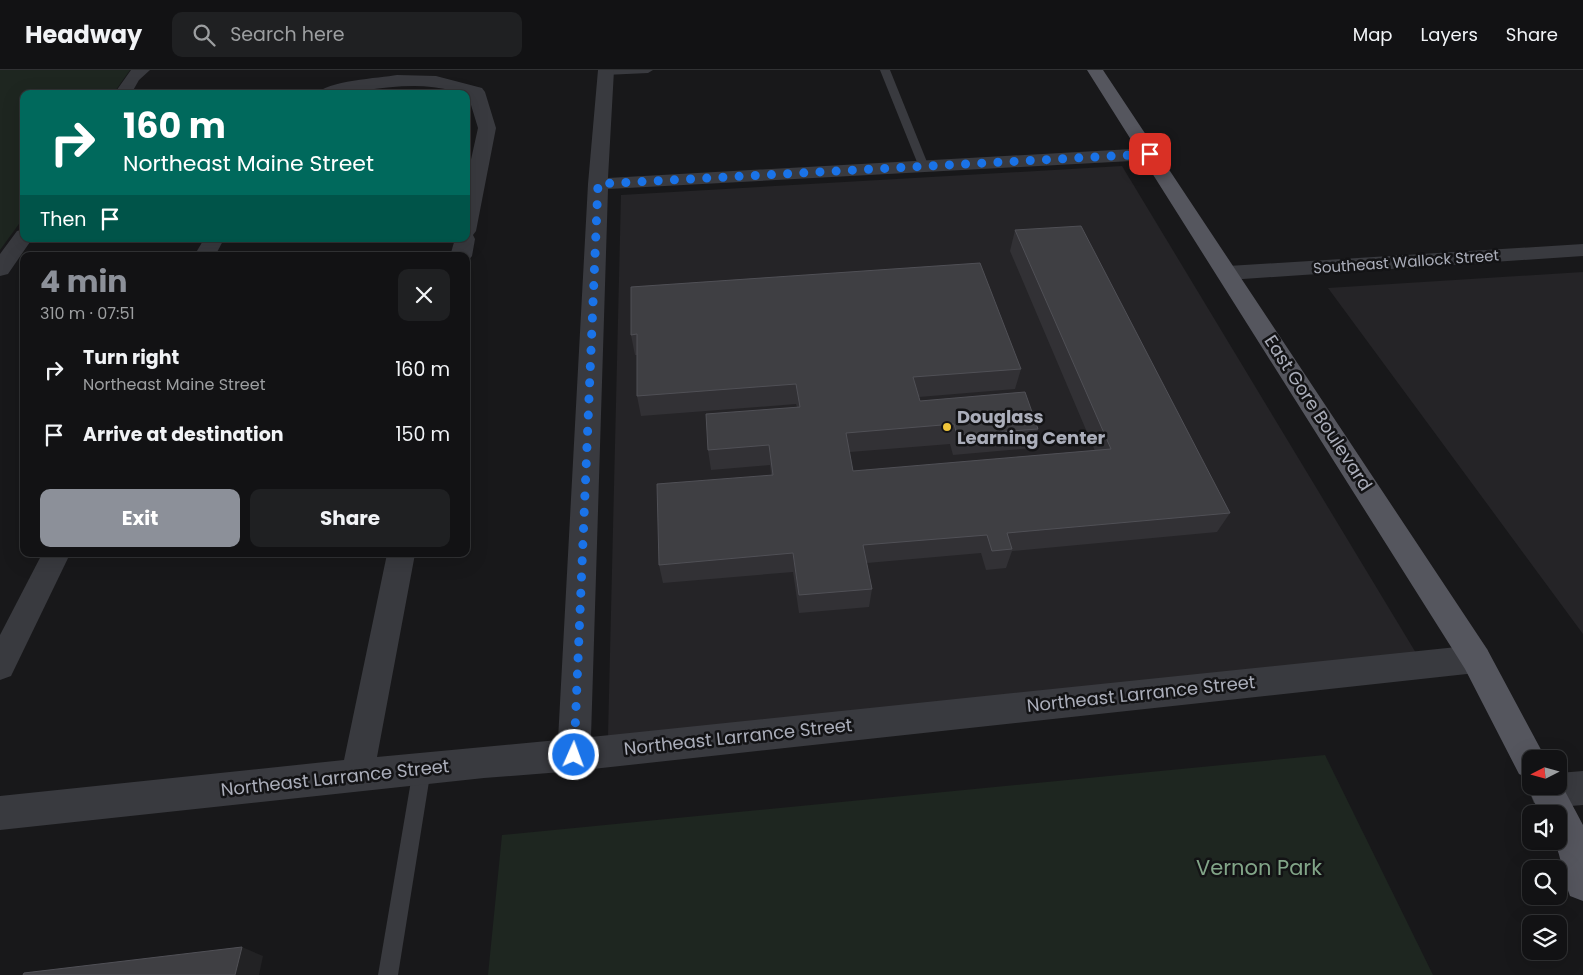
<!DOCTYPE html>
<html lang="en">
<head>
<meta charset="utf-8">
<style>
  :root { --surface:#121214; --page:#1f2022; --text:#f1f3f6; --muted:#9c9ea0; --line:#313234; --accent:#8c9099 }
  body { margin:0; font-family:Poppins,sans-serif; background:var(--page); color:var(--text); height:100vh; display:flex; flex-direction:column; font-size:19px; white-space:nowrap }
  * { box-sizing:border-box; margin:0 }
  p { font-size:16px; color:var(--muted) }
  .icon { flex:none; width:28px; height:28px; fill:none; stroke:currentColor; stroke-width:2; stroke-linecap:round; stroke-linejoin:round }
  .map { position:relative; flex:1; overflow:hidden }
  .details { position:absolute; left:20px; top:182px; width:450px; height:305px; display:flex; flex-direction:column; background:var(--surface); border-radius:10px; box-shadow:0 5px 20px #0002,0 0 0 1px var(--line) }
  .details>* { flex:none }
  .hud { position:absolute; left:20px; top:20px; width:450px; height:152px; border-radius:10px; box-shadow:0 5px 20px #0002,0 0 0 1px var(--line); background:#00695c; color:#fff; overflow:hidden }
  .needle { width:32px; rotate:264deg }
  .controls { position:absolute; left:1522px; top:680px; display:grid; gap:10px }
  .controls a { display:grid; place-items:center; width:45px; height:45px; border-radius:10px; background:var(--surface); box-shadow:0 5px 20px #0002,0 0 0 1px var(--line); font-size:25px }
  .pin { position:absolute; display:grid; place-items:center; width:42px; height:42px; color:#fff; margin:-21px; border-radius:10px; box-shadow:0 2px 8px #0006 }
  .me { position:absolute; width:55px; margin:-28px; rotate:2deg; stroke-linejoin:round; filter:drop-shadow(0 0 4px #0008) }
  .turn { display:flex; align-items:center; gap:18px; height:105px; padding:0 20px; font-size:22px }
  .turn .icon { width:65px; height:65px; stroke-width:2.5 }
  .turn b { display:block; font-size:35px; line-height:42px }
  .then { display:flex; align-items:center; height:48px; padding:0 20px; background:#0003; gap:10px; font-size:19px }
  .round { display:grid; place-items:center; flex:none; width:52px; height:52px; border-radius:10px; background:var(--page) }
  .overview { display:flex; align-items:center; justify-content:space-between; height:85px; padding:0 20px }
  h1 { font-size:30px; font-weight:700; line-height:38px; color:var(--accent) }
  .cta { display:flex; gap:10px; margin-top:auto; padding:10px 20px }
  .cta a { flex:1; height:58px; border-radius:10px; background:var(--accent); color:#fff; font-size:20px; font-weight:700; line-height:58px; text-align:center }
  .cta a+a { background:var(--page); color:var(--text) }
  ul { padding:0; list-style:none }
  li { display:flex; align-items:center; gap:15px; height:65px; padding:0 20px }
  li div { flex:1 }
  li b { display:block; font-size:19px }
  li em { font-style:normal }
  header { display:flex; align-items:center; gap:30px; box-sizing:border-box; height:70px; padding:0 25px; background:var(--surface); border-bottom:1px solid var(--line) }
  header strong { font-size:24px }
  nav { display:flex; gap:28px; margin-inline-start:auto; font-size:18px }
  .search { width:350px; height:45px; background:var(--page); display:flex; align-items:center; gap:12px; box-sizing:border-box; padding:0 18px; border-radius:10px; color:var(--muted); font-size:19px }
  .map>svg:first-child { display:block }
</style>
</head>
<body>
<header>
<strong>Headway</strong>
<div class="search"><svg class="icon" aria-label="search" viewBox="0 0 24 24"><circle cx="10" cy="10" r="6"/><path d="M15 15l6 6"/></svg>Search here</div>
<nav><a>Map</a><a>Layers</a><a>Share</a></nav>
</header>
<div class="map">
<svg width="1583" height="905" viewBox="0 0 1583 905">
  <rect width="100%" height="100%" fill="#18181a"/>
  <g fill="#252427">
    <polygon points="1122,96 1419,588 608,667 621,125"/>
    <polygon points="1583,202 1583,564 1328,218"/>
  </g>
  <g fill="#1e2620">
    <polygon points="0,0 130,0 113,24 24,24 24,147 0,180"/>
    <polygon points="1325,685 1433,905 488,905 502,765"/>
  </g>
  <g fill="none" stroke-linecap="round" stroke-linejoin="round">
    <g fill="#393a3f" fill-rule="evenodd">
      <polygon points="602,0 653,0 648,3 605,5 600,2"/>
      <polygon points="880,0 890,0 929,97 928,99 920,99 919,97"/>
      <polygon points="422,690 428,693 431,699 398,905 378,905 413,699 416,693"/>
    </g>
    <g fill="#393a3f" fill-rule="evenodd">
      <polygon points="131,0 150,0 139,10 131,24 114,24"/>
      <polygon points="598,0 614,0 608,108 1150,78 1157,80 1159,84 1157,88 1150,90 608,119 591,667 1476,575 1487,579 1491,589 1487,599 1476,603 574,701 484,708 0,760 0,726 344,690 387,484 415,484 377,687 558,670 588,114"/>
      <path d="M397,5L436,6L482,18L485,22L496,58L476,161L473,165L475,169L472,186L468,191H466V186H450L455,169H466V112L478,58L468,25C465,23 459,23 454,21C406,8 365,24 317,24C325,11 380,8 397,5Z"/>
      <polygon points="24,159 24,169 32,169 8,204 0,206 0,184 17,161"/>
      <polygon points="204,169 224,169 215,186 194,186"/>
      <polygon points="1583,174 1583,186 1228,210 1220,208 1217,203 1220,198 1228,196"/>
      <polygon points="42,484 70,484 11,606 0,610 0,565"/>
      <polygon points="1583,701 1583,735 1546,738 1534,733 1529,721 1531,716 1559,716 1559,703"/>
    </g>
    <path fill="#55565e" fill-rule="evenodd" d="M1087,0H1103L1487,579L1546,689H1531V716H1559V710L1583,755V831L1570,826C1563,808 1562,788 1554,771H1559V744H1540L1527,716L1530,709L1519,704L1465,599Z"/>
  </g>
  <polygon fill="#323135" points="1015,160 1230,443 1217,462 1012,481 1006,498 986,500 981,483 867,493 872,519 869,537 799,543 793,502 663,513 659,495 771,405 770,395 711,400 708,380 797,337 796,334 641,346 637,326 637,285 635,285 631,265 631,217 1021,299 1015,319 919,327 920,331 1038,359 1032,378 953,385 950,374 850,382 853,401 1095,381 1010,181"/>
  <polygon fill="#222224" points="242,877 263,886 259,905 235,905"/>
  <g fill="#3f3f43" stroke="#505056">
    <polygon points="1081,156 1230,443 1007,463 1012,479 992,481 987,465 863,475 872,519 799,525 793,483 659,495 657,414 773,405 769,375 708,380 706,344 800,337 796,314 637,326 637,264 631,265 631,217 980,193 1021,299 913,307 920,331 1025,322 1038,359 957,365 954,354 846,363 853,401 1111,379 1015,160"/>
    <polygon points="242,877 235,905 23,905 24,903"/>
  </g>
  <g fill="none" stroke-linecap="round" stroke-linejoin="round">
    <polyline stroke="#1a73e8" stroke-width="9" stroke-dasharray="0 16.2" points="574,685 598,114 1150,84"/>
  </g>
  <circle fill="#f0c53a" stroke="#131315" stroke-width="2" cx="947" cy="357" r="5"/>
  <g text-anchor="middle" stroke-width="5" stroke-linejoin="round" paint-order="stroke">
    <g font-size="15" fill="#abaeba" stroke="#131315">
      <text transform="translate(1406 192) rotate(-4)" y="5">Southeast Wallock Street</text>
    </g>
    <g font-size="18" fill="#abaeba" stroke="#131315">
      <text transform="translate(1318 343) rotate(57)" y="6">East Gore Boulevard</text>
      <text transform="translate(1141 624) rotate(-6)" y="6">Northeast Larrance Street</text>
      <text transform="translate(738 667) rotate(-6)" y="6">Northeast Larrance Street</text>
      <text transform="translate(335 708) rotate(-6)" y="6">Northeast Larrance Street</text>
    </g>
    <g font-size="18" font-weight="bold" fill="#abaeba" stroke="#131315" text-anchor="start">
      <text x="957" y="353">Douglass<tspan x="957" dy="21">Learning Center</tspan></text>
    </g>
    <g font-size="21" fill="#82a588" stroke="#131315">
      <text x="1259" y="805">Vernon Park</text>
    </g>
  </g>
</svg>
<div class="controls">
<a><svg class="needle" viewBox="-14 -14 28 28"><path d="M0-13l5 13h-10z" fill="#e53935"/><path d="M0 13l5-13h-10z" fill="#9c9ea0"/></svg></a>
<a><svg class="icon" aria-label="sound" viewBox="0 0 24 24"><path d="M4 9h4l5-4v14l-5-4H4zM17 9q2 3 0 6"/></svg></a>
<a><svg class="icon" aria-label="search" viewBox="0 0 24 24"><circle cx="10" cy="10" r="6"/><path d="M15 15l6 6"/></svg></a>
<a><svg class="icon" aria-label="layers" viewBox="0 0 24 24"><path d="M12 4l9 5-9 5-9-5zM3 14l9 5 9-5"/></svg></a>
</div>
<div class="pin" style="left:1150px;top:84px;background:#d93025"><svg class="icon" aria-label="arrive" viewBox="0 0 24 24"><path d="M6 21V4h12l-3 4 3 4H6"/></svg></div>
<svg class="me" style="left:574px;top:685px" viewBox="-20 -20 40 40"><circle r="17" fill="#1a73e8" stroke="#fff" stroke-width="3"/><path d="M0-11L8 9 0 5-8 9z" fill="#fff"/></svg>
<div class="hud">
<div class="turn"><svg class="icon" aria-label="right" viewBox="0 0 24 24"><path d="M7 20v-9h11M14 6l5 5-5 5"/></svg><div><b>160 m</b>Northeast Maine Street</div></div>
<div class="then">Then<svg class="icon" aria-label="arrive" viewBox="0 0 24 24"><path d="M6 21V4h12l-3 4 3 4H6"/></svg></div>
</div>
<section class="details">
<div class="overview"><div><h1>4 min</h1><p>310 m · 07:51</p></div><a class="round"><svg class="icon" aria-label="close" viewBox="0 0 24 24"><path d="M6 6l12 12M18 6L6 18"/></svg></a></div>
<ul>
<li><svg class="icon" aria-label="right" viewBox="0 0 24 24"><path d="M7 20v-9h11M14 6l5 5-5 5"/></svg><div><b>Turn right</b><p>Northeast Maine Street</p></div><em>160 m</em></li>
<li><svg class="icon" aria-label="arrive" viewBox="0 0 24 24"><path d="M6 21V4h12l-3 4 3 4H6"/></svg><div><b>Arrive at destination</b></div><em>150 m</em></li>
</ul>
<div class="cta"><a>Exit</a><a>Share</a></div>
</section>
</div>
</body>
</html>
